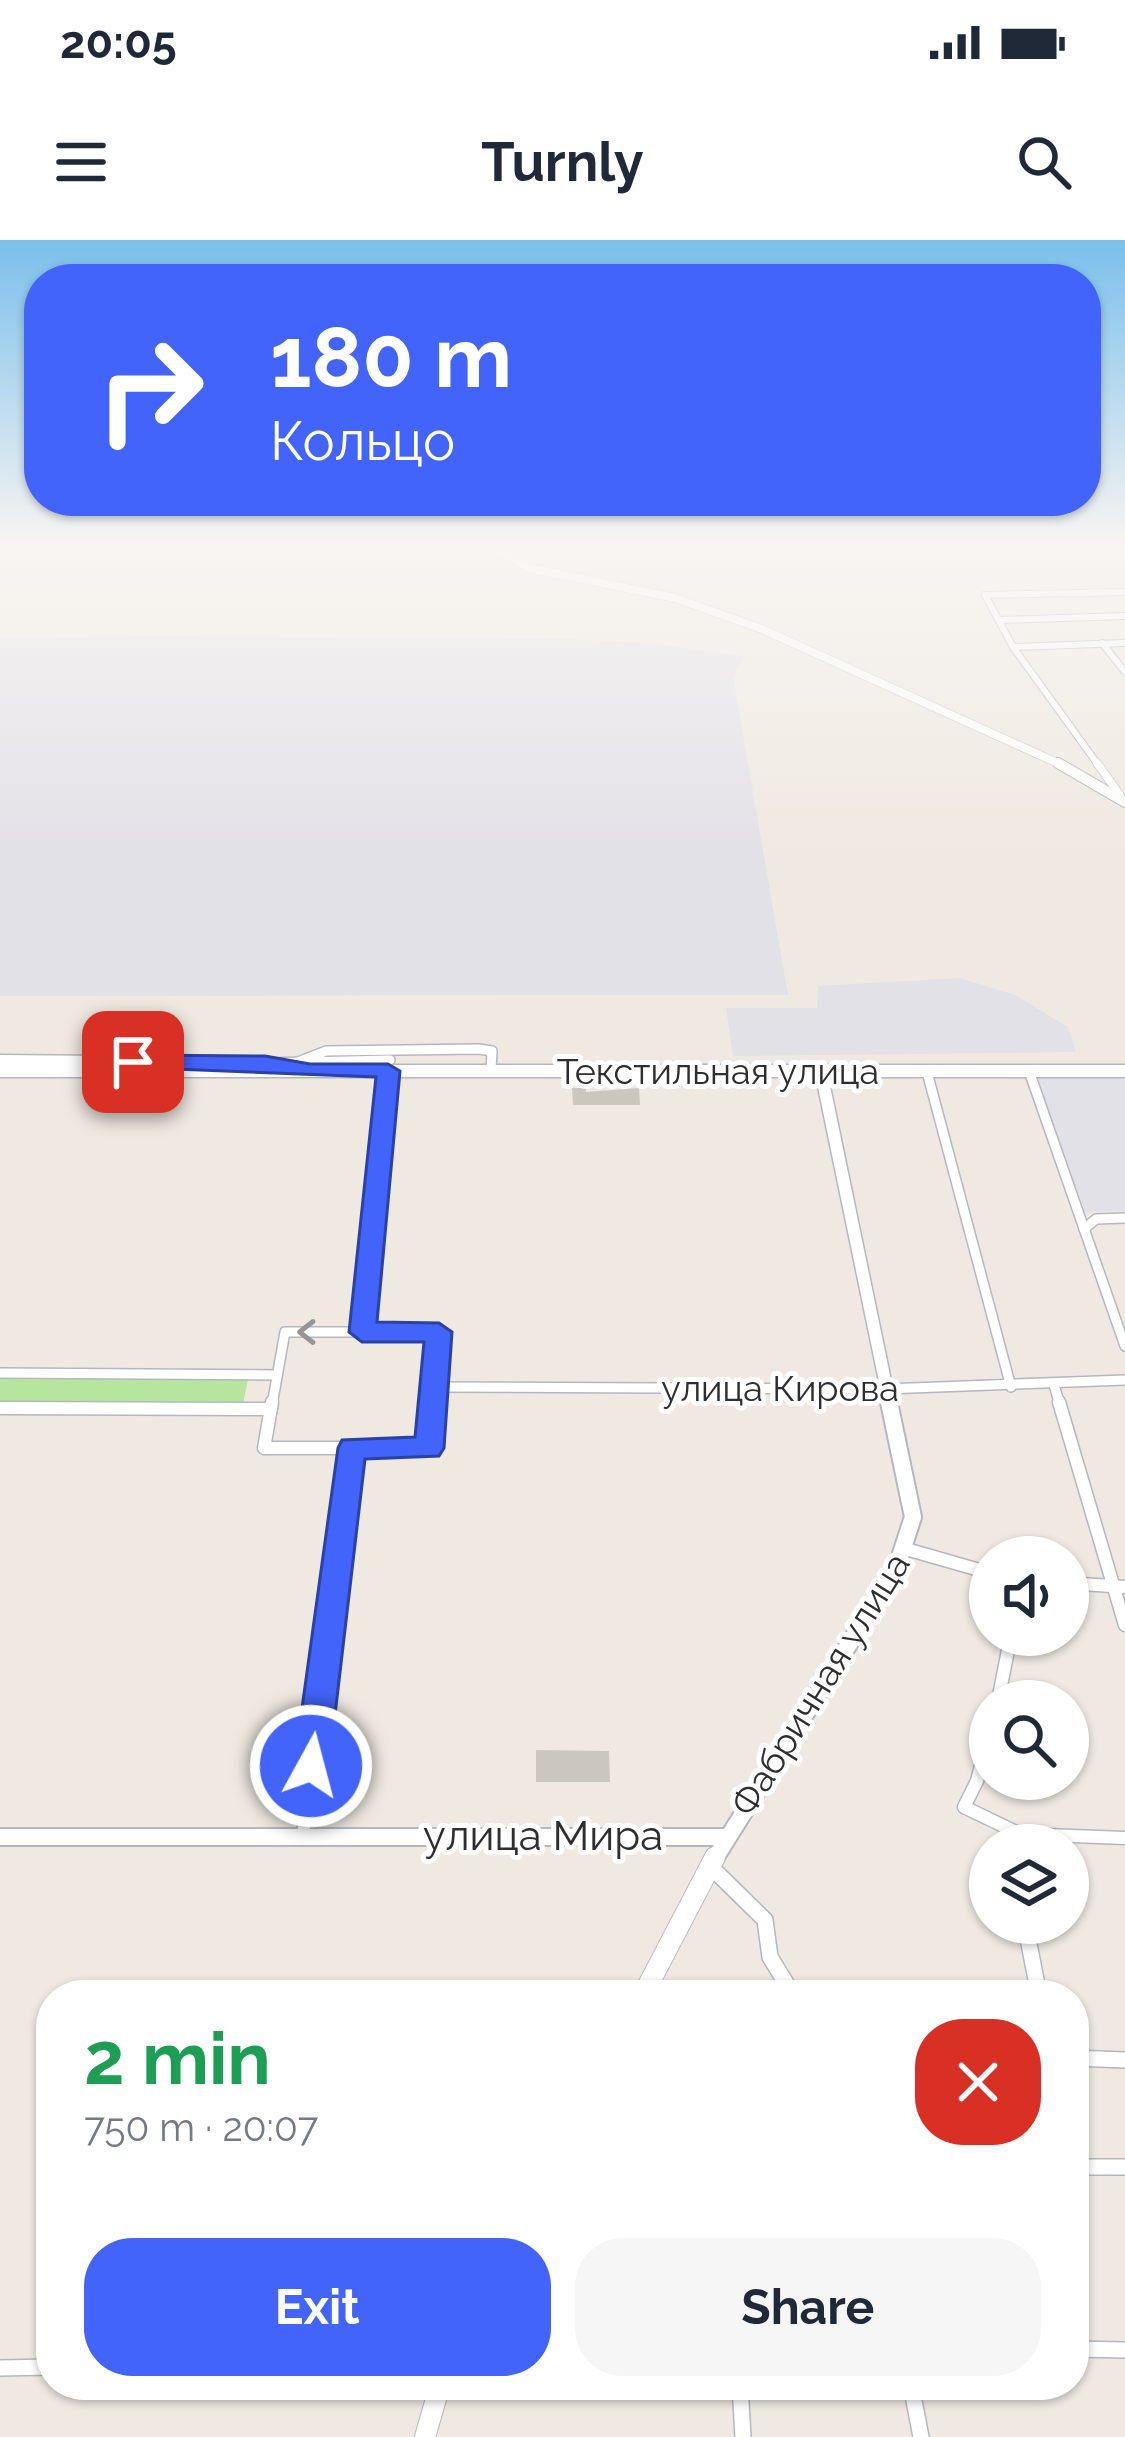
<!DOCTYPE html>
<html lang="en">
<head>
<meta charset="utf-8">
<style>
  :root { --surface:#fff; --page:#f6f6f7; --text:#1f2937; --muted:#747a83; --accent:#4264fb }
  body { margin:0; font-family:Raleway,sans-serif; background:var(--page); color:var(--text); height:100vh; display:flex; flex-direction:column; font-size:45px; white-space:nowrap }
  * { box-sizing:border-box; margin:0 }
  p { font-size:39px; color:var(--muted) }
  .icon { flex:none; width:66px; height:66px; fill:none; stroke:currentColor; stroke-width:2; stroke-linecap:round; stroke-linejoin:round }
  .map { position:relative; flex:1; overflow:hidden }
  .side { position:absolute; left:36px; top:1740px; width:1053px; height:420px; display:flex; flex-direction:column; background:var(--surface); border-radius:48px; box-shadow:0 3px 9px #0004 }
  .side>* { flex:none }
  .top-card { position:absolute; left:24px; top:24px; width:1077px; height:252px; border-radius:48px; box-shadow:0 3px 9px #0004; background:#4264fb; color:#fff; overflow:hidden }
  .controls { position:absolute; left:969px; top:1296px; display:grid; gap:24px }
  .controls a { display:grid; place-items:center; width:120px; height:120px; border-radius:50%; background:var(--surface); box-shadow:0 3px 9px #0004; font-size:60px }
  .pin { position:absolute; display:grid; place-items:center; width:102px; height:102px; color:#fff; margin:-51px; border-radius:24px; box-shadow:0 6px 18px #0006 }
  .me { position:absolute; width:132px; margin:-66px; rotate:7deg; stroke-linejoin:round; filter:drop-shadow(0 0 9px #0008) }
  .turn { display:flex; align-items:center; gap:42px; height:252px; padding:0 48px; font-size:54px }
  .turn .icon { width:156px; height:156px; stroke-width:2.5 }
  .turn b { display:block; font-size:84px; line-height:102px }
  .round { display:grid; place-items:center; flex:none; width:126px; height:126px; border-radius:48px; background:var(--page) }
  .summary { display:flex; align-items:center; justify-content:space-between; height:204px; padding:0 48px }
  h1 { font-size:72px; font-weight:700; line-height:90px; color:#1e9e55 }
  .primary-button { display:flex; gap:24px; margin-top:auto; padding:24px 48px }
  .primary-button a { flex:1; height:138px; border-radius:48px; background:var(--accent); color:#fff; font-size:48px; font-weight:700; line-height:138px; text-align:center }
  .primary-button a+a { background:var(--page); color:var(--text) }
  .status { display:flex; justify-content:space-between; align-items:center; height:84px; padding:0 60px; background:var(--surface); direction:ltr }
  .status svg { height:33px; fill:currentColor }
  header { display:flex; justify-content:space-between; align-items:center; height:156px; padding:0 48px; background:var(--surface); font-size:54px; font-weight:700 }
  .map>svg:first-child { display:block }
</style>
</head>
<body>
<div class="status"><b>20:05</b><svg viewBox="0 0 49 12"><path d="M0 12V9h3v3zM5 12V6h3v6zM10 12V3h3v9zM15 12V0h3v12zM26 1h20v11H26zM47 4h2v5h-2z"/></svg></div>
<header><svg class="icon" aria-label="menu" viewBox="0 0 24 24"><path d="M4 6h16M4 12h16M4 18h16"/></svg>Turnly<svg class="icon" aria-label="search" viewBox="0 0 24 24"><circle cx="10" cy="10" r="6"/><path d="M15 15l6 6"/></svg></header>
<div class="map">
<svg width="1125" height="2197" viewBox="0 0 1125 2197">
  <rect width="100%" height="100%" fill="#efe9e1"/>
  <g fill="#e3e1e8">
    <polygon points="159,396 573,399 667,405 744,417 733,437 788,755 0,756 0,398"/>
    <polygon points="960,738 1015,755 1068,787 1076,812 733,816 726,768 817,768 818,746"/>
    <polygon points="1036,835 1125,835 1125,971 1085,972"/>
  </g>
  <polygon fill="#b6e59e" points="0,1138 248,1139 243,1164 0,1162"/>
  <g fill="#cbc7bf">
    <polygon points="572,848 586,848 586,852 639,848 640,865 573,865"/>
    <polygon points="536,1510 609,1511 610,1542 536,1542"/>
  </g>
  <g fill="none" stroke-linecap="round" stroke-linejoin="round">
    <g stroke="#b4b7c1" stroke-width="8">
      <g id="street-far4">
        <polyline points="985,355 1013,407 1099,526"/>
        <polyline points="985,355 1125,352"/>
        <polyline points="1000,380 1125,376"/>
        <polyline points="1102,403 1125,432"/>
        <polyline points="1013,407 1125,403"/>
      </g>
    </g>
    <g stroke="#b4b7c1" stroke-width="9">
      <polyline id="street-far3" points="1097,523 1120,555"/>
    </g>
    <g stroke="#b4b7c1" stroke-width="12">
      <g id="street-far2">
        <polyline points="265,823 390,820"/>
        <polyline points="280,829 326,811 479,809 492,811 491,830"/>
        <polyline points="1029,831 1125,1106"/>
        <polyline points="927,832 1011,1147"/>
        <polyline points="1084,989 1096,979 1125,978"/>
        <polyline points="362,1092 388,831"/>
        <polyline points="0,1133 277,1135"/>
        <polyline points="1054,1145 1060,1165"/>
        <polyline points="434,1147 885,1149 1125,1140"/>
        <polyline points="272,1165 285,1092 439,1092 433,1165"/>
      </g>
    </g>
    <g stroke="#b4b7c1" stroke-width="15">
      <g id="street-far1">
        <polyline points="272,1162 264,1208 429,1208 433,1162"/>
        <polyline points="1059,1162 1125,1385"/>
        <polyline points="0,1168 271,1169"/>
        <polyline points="906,1309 990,1333"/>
        <polyline points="1068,1343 1125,1347"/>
        <polyline points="998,1461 1011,1395"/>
        <polyline points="990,1491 977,1541 964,1567 1020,1594 1125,1598"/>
        <polyline points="303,1594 352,1208"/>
      </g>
    </g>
    <g stroke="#b4b7c1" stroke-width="18">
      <g id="street">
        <polyline points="712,1628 765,1680 770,1717 789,1748 818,1755"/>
        <polyline points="1025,1683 1039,1755"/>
        <polyline points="1074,1818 1125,1820"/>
        <polyline points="1074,1927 1125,1927"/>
        <polyline points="1074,2109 1125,2110"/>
        <polyline points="0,2128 51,2127"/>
        <polyline points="740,2145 743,2197"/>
        <polyline points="911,2145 921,2197"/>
      </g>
    </g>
    <g stroke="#b4b7c1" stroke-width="9">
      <polyline id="secondary-far4" points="481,303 529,328 675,358 762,389 1064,526"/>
    </g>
    <g stroke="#b4b7c1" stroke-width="12">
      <polyline id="secondary-far3" points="1058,523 1125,562"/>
    </g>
    <g stroke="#b4b7c1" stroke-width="15">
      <g id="secondary-far2">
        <polyline points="0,821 108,822"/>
        <polyline points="0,831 1125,831"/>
        <polyline points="821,832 890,1165"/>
      </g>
    </g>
    <g stroke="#b4b7c1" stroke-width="20">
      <g id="secondary-far1">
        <polyline points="0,1597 726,1597"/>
        <polyline points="714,1620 896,1329 913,1277 889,1162"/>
      </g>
    </g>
    <g stroke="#b4b7c1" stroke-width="22">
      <g id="secondary">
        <polyline points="643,1755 715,1617"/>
        <polyline points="425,2197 440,2145"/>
      </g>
    </g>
    <use href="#street-far4" stroke="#fff" stroke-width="6"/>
    <use href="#street-far3" stroke="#fff" stroke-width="8"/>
    <use href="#street-far2" stroke="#fff" stroke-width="9"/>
    <use href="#street-far1" stroke="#fff" stroke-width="12"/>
    <use href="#street" stroke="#fff" stroke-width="15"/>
    <use href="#secondary-far4" stroke="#fff" stroke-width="8"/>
    <use href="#secondary-far3" stroke="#fff" stroke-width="10"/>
    <use href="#secondary-far2" stroke="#fff" stroke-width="12"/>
    <use href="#secondary-far1" stroke="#fff" stroke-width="16"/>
    <use href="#secondary" stroke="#fff" stroke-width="20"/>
  </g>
  <defs><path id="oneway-chevron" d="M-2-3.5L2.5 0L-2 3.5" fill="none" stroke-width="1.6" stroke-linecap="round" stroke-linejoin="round" transform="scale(3)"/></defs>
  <use stroke="#969696" href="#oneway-chevron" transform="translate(307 1092) rotate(-180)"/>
  <linearGradient id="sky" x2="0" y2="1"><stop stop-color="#7abfeb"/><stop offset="0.5" stop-color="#f8f5f2"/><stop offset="1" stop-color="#f8f5f2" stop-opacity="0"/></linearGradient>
  <rect width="1125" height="611" fill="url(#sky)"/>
  <polygon fill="#4264fb" stroke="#2b41a3" stroke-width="3" points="133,815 265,816 310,824 388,824 400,831 377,1082 439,1083 452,1092 444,1208 439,1216 365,1219 329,1526 324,1537 311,1541 299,1537 294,1526 338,1208 342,1200 415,1197 424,1102 362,1102 349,1092 376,837 125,827 125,817"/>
  <g text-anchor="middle" stroke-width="10" stroke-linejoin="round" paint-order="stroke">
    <g font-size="36" fill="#2e2e2e" stroke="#fff">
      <text x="718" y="844">Текстильная улица</text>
      <text x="780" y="1161">улица Кирова</text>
      <text transform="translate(820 1444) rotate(-58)" y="13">Фабричная улица</text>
    </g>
    <g font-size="42" fill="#2e2e2e" stroke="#fff">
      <text x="543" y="1610">улица Мира</text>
    </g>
  </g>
</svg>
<div class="controls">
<a><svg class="icon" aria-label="sound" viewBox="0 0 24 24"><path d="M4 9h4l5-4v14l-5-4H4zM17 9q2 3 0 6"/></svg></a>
<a><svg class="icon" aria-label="search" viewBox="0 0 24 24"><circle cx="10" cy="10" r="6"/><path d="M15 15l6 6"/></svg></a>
<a><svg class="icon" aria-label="layers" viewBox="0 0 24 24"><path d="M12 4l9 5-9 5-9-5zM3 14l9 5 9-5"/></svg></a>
</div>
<div class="pin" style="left:133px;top:822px;background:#d93025"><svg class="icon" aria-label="arrive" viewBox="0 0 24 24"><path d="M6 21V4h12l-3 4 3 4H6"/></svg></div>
<svg class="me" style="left:311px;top:1526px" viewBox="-20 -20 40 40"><circle r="17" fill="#4264fb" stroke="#fff" stroke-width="3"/><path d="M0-11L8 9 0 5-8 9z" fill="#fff"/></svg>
<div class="top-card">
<div class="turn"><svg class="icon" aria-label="right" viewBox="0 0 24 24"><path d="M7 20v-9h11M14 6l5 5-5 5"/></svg><div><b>180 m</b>Кольцо</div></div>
</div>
<section class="side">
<div class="summary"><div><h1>2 min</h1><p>750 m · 20:07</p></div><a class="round" style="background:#d93025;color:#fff"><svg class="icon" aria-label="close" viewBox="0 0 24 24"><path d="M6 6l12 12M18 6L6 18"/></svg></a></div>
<div class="primary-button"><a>Exit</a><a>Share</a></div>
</section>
</div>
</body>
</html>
